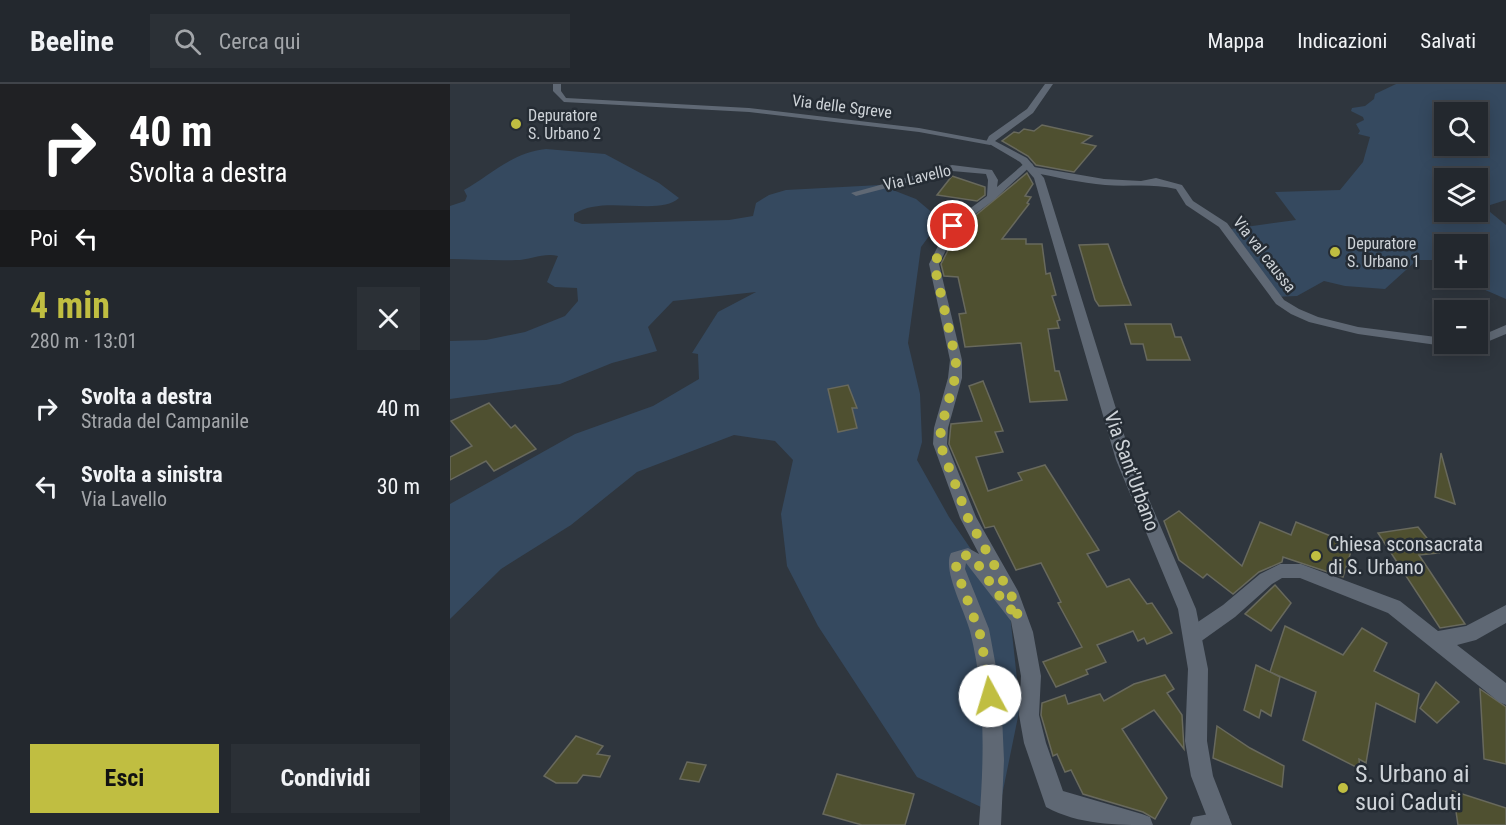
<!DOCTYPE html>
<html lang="it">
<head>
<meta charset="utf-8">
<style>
  :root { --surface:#23282e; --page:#2b3036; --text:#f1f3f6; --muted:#a3a6aa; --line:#40444a; --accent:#c0be41 }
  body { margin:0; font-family:"Roboto Condensed",sans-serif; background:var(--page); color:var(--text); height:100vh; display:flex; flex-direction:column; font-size:22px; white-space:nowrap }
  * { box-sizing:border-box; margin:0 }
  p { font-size:20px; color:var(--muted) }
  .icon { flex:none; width:33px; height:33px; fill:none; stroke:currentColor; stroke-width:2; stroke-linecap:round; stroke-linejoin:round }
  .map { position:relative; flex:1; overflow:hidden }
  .drawer { display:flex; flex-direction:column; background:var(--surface); width:450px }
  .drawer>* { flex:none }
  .top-card { background:#202124; color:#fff; overflow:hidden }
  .controls { position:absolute; left:984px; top:18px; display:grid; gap:12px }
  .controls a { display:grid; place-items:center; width:54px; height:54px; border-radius:0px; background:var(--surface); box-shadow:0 3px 15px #0003,0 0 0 2px var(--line); font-size:30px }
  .pin { position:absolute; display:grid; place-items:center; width:51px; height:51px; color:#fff; margin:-26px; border:3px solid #fff; border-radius:50%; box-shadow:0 2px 6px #0007 }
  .me { position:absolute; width:66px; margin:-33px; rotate:354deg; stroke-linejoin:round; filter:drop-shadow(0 0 4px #0008) }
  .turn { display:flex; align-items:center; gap:21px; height:126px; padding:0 30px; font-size:27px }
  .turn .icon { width:78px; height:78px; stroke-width:2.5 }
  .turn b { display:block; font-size:42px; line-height:51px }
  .then { display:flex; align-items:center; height:57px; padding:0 30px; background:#0003; gap:12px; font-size:22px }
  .round { display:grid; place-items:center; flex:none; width:63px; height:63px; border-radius:0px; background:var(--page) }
  .summary { display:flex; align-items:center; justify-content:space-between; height:102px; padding:0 30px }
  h1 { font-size:36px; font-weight:700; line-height:45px; color:var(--accent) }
  .primary-button { display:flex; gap:12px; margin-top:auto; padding:12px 30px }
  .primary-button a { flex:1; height:69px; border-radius:0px; background:var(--accent); color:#111; font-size:24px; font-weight:700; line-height:69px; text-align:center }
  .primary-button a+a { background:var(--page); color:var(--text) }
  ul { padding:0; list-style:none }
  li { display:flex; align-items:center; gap:18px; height:78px; padding:0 30px }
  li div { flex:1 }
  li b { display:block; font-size:22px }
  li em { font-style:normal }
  header { display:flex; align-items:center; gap:36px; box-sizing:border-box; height:84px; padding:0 30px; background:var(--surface); border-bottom:2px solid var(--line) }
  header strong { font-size:28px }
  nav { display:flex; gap:33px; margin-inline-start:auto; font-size:21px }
  .search { width:420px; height:54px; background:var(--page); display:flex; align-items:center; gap:15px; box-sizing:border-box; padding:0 21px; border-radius:0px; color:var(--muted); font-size:22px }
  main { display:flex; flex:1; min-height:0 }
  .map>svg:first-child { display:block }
</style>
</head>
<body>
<header>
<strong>Beeline</strong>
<div class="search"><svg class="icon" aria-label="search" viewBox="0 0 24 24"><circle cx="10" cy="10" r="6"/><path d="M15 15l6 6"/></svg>Cerca qui</div>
<nav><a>Mappa</a><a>Indicazioni</a><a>Salvati</a></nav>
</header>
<main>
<section class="drawer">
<div class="top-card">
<div class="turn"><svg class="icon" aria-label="right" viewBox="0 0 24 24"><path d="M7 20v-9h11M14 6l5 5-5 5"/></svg><div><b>40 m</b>Svolta a destra</div></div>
<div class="then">Poi<svg class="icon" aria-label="left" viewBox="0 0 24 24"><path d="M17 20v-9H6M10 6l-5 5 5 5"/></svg></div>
</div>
<div class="summary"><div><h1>4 min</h1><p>280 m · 13:01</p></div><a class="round"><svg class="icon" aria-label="close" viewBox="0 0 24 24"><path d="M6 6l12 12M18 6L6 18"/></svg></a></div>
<ul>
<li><svg class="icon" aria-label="right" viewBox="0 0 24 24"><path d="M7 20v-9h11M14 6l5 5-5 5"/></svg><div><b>Svolta a destra</b><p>Strada del Campanile</p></div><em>40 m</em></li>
<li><svg class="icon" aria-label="left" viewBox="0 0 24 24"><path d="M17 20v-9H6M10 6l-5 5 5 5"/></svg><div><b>Svolta a sinistra</b><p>Via Lavello</p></div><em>30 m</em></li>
</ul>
<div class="primary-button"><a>Esci</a><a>Condividi</a></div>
</section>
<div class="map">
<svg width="1056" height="741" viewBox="0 0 1056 741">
  <rect width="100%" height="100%" fill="#2f363e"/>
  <g fill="#35495f" fill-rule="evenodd">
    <path d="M946,0H1056V116L1034,123L1056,141V215L1019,199L1022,194H1028V184L1032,177L1028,176V160H994V176H967L935,205L895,202L874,197L847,212L822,213L774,146L846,136L825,108L890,106L913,78L920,53L908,50L910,47L906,40L914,36L913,33L901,27L902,24L915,22L924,15L925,10ZM994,28H1028V62H994ZM994,94H1028V128H994Z"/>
    <path d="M96,65L155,70L209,99L229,114C209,133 153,110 124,130V137L132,140L279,136L303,132L306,119L319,111L336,106L430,101L466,115L491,136L471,163L458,259L470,310L472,358L467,376L499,433L559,521L570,623L548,731L467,693L368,542L337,482L331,430L343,376L325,357L284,351L187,388L121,441L51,485L0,535V420L125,350L203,322L249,295L248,270L242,269L268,228L306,208L223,217L198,243L207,267L162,279L110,300L0,315V257L36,256L75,248L115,232L128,217L127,204L105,203L97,198L108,172C95,168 80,176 66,176C45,177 22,175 0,175V122L15,117L17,112L14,106C42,90 63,68 96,65Z"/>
  </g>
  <g fill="#4f5030" stroke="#68695d" stroke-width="1.5">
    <polygon points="592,41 642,52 632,59 646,62 624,88 586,81 578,72 552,57 564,48 569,49 574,45 584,47"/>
    <polygon points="577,89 583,100 575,112 581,113 577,119 579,120 552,155 576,155 576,160 592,160 596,190 600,189 606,211 602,212 610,236 607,237 609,244 598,245 605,287 609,287 617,316 580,318 571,259 515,263 509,230 516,229 508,193 494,192 491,180 509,145"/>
    <polygon points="502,92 535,103 535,111 527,117 487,111"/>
    <polygon points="658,160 673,201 681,221 649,222 645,216 629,161"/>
    <polygon points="675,240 721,240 725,253 731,253 740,276 697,276 693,260 681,260"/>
    <polygon points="533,297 553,347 545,348 553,368 526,373 538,407 572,396 568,389 595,381 649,466 637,470 657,503 679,495 697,520 702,519 722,549 697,560 694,554 688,557 683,547 647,561 656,578 636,586 638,590 606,603 593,578 632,563 608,519 611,518 591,479 566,486 544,442 535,444 499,360 501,340 532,337 519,302"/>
    <polygon points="398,301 407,324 402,324 407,344 388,348 378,305"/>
    <polygon points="39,319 61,344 65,341 86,365 44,387 36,377 0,396 0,373 22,362 1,337"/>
    <polygon points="991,369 1005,420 985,413"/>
    <polygon points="729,427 792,482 810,438 841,451 846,438 903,461 893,493 833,473 832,478 809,488 783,510 757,490 753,494 729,476 714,437"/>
    <polygon points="968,443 989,469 969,471 1015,540 990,544 928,449"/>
    <polygon points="825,501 841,519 821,547 795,530"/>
    <polygon points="835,542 893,571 912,544 937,559 924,587 969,610 965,638 926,619 916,679 909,675 910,685 853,656 866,608 820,588"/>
    <polygon points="806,581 830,593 821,632 811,626 809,634 794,626"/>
    <polygon points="715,591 724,605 717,609 732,631 734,665 704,626 672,645 717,714 705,735 693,728 633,710 621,686 615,688 607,670 603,672 591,631 592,619 615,611 618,620 650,610 654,617 684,600"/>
    <polygon points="986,598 1009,618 987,639 970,624"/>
    <polygon points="1030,605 1056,623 1056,680 1034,675"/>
    <polygon points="767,642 800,664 834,682 832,703 763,674"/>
    <polygon points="126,652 153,662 147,670 160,672 150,693 133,691 127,699 106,699 94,692"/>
    <polygon points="237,678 256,681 249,698 230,695"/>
    <polygon points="387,690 464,710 455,741 412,741 373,730"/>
    <polygon points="1003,707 1056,724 1056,741 1008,741"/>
  </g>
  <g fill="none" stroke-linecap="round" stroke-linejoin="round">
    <g fill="#5f6874" fill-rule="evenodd">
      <polygon points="103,0 111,0 111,7 116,14 299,24 469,44 544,58 540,61 469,48 299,28 114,18 103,7"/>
      <path d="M576,78L583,80L545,115L507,144L489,180L512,276V294L498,344L497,360L526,433L568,507L583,548L591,592L589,631L596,659L613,707L692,730L700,733L703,741C666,741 629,741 596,723L574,659L569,631L571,592L561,537L516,479L515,485L539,545L551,610L554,676L551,741H529C534,676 536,611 520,547C515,527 492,486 501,469L518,464L529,470L510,434L483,360L484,344L498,294L500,276L479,180L499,140L537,112L538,96L536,90L502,87L406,112L401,109L502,81L542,86L548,96L547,103Z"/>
      <path d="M584,83L654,95L691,97L706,94L732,101L743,117L777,139L834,216L849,225L868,233L908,243L994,254V260H999L994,262L908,250L859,238L841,230L826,220L769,143L736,121L726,105C702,99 680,103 655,101C631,99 605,93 581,88L580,86Z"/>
      <polygon points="1056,241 1056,250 1032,260 1023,260 1028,260 1028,253"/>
      <polygon points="830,480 851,480 950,517 988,547 1016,542 1056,521 1056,539 1026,556 1007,561 1056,599 1056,621 1049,618 938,529 850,494 832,494 822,500 785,533 750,558 743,561 736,558 734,552 736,546 773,521 810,490"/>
      <polygon points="770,728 778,731 781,741 740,741 743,733"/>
    </g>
    <polygon fill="#5f6874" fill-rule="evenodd" points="595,0 603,0 583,29 545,57 577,74 594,94 682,376 746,525 758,585 757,657 763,692 782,741 760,741 741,692 735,657 738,585 728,525 666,376 584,94 570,78 536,58 539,52 577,25"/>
  </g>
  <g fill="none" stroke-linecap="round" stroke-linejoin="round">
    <polyline stroke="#c0be41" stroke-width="10" stroke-dasharray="0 18" points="503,142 484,180 506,276 505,294 491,344 490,360 518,434 562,513 569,535 547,509 525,476 518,471 507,474 506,485 531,553 540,612"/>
  </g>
  <g fill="#c0be41" stroke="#252c34" stroke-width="2">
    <circle cx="66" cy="40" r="6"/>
    <circle cx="885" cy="168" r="6"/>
    <circle cx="866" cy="472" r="6"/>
    <circle cx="893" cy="704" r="6"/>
  </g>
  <g text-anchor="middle" stroke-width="5" stroke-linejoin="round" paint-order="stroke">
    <g font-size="16" fill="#ced3d8" stroke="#252c34">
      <text transform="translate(392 22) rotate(7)" y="6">Via delle Sgreve</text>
      <text transform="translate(467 93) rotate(-13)" y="6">Via Lavello</text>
      <text transform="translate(815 170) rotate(52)" y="6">Via val caussa</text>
    </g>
    <g font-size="16" fill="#ced3d8" stroke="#252c34" text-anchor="start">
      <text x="78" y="37">Depuratore<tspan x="78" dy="18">S. Urbano 2</tspan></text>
      <text x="897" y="165">Depuratore<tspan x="897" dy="18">S. Urbano 1</tspan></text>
    </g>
    <g font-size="20" fill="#ced3d8" stroke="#252c34">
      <text transform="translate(682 387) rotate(70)" y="7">Via Sant'Urbano</text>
    </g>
    <g font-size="20" fill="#ced3d8" stroke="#252c34" text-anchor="start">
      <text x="878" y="467">Chiesa sconsacrata<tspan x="878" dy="23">di S. Urbano</tspan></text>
    </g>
    <g font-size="24" fill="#ced3d8" stroke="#252c34" text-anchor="start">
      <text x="905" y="698">S. Urbano ai<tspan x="905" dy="28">suoi Caduti</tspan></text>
    </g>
  </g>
</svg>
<div class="controls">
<a><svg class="icon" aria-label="search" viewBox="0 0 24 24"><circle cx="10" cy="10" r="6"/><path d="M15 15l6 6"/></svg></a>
<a><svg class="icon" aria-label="layers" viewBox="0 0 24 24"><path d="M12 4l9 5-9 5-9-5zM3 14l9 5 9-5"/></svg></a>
<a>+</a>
<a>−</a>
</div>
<div class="pin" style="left:503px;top:142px;background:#d93025"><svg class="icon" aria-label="arrive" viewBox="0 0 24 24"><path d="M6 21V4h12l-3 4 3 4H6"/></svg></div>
<svg class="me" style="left:540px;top:612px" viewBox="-20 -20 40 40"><circle r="19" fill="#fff"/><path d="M0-13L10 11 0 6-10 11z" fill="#c0be41"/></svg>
</div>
</main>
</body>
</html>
